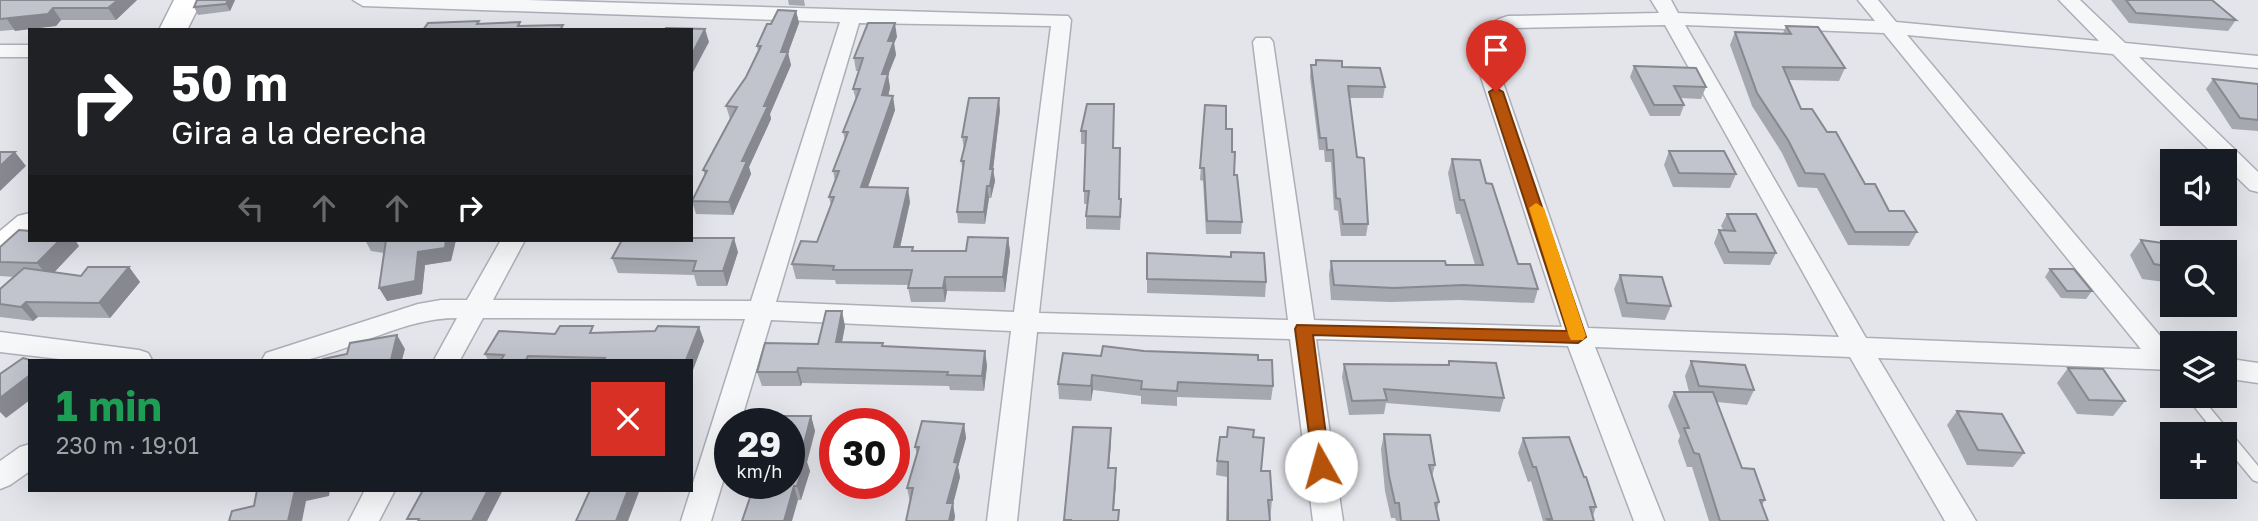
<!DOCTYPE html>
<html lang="es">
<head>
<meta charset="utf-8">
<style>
  :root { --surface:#171b24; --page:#242831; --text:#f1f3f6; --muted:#9ea1a6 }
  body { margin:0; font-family:"Golos Text",sans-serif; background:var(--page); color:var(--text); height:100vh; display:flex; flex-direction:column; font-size:26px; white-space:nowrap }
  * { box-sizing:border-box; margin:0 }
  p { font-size:23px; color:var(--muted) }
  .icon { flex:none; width:38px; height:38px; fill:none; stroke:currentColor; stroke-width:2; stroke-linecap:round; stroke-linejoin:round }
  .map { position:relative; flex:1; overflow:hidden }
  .panel { position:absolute; left:28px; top:359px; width:665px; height:133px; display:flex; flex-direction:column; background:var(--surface); border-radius:0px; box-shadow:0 7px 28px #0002 }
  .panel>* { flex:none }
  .guide { position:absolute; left:28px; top:28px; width:665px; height:214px; border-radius:0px; box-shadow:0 7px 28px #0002; background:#202124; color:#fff; overflow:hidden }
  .buttons { position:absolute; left:2160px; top:149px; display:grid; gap:14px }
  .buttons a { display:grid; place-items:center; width:77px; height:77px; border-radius:0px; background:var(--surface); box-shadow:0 7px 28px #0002; font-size:35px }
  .speed { position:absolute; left:714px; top:408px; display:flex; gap:14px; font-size:35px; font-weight:700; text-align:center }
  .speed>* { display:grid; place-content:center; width:91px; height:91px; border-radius:50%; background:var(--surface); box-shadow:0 7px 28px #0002; line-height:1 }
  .speed small { font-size:18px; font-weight:400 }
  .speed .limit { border:10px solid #d22; background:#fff; color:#111 }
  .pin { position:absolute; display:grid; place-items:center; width:60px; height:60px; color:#fff; margin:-72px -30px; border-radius:50% 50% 50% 0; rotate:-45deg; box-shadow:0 0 7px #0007 }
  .pin .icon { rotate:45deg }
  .me { position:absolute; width:77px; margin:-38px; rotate:353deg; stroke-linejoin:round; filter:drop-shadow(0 0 5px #0008) }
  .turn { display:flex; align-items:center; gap:24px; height:147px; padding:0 28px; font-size:32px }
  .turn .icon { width:91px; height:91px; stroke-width:2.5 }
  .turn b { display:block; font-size:49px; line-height:60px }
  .lanes { display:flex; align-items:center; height:66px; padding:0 28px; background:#0003; justify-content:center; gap:35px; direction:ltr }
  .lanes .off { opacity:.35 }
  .round { display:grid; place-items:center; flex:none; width:74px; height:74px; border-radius:0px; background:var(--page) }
  .head { display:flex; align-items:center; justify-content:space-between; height:119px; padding:0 28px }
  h1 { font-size:42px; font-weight:700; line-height:52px; color:#1e9e55 }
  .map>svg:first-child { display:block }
</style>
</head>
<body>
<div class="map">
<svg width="2258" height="521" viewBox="0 0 2258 521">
  <rect width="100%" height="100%" fill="#e4e5eb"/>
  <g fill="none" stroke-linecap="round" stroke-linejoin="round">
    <g stroke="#adaeb8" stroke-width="3">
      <polygon id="lane" points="2186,396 2200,396 2258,466 2258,482 2253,480 2224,445 2224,434 2216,434"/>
    </g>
    <g stroke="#adaeb8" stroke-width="3">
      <g id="street">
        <path d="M353,0H528L1068,16L1071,20L1039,313L1288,320L1253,42L1256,38H1270L1273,42L1314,320L1562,327L1478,68C1478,43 1480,23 1508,16L1659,13L1651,0H1671L1678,13L1875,21L1858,0H1878L1896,22L2099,41L2059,0H2080L2125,43L2258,56V68L2139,57L2258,172V192L2250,190L2224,165V161H2220L2113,54L1907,35L2172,350V370L1878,358L1976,521H1945L1850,357L1595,347L1664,521H1634L1568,346L1316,339L1343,521H1313L1290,339L1037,332L1017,521H987L1011,331L771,320L740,424H730V458L711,521H681L745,319L483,318L460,360H434L457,318C403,318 357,349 305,360C292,363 274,361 262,360L266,353L418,304L441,300H467L501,240H525L493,300L751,301L840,22L363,6ZM859,23L1051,26L1014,312L776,302ZM1665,25L1839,337L1588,328L1498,68C1498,51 1495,36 1512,28ZM1685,25L1884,33L2141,349L1866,338Z"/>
        <rect x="0" y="45" width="30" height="12"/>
        <polygon points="0,332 139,350 148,353 152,360 68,360 0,352"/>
        <polygon points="2224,358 2258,363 2258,383 2224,378"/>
        <polygon points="30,444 30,471 10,485 0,489 0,461 20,447"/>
        <polygon points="365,490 395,490 379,521 349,521"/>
      </g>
    </g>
    <g stroke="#adaeb8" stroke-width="3">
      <g id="secondary">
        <polygon points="174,0 202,0 187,30 159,30"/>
        <polygon points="30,213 30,240 33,240 12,257 0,261 0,231 18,216"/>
      </g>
    </g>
    <use href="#lane" fill="#f6f7f9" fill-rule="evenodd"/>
    <use href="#street" fill="#f6f7f9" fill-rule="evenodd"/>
    <use href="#secondary" fill="#fff" fill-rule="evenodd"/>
  </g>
  <g fill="#a6a8b0">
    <polygon points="0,0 137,0 116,20 61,20 56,26 0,31"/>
    <polygon points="235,0 230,11 198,15 194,7"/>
    <polygon points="788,0 804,0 805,6 789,5"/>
    <polygon points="2111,0 2212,0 2236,20 2228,31 2129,23"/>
    <polygon points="796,11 799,23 788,53 791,65 770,114 771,119 749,167 751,174 733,215 696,214 692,201 705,175 703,170 731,119 730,119 726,106 746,77 758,51 757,46 771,24"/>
    <polygon points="1786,26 1845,68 1839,81 1789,80 1801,109 1827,132 1865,184 1889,211 1917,232 1909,246 1848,245 1817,188 1798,187 1782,153 1752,106 1730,45 1735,32 1783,33"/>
    <polygon points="897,37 894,43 896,55 888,75 890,88 888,96 895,110 868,187 910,202 900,247 913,251 966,251 1008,238 1010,252 1005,292 947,291 945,302 911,302 908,288 909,285 836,284 835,280 796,279 792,264 817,242 831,205 829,197 835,181 833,171 845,140 843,132 856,100 853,89 859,71 856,71 854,58"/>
    <polygon points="1316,60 1342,67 1385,87 1383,98 1350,98 1357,157 1368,224 1366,236 1341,236 1338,211 1334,210 1331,162 1325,162 1324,150 1319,150 1310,77 1311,65 1315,65"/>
    <polygon points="1634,66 1706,87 1701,99 1680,98 1684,105 1680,116 1650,116 1630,77"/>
    <polygon points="2213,79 2258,84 2258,131 2232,129 2206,89"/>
    <polygon points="1087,104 1113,148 1120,148 1119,199 1121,199 1121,212 1120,230 1086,229 1086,216 1088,204 1084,204 1084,191 1086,144 1081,144 1081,131"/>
    <polygon points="1205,105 1226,129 1232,152 1234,175 1242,222 1241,234 1206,234 1203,181 1200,180"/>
    <polygon points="1000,110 993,169 995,181 991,198 989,198 985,224 958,223 957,212 963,172 961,161 964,149 962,137"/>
    <polygon points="1669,151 1736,174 1730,188 1673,187 1664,165"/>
    <polygon points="1452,159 1486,183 1518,264 1538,289 1534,303 1459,300 1391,302 1331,300 1329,275 1331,261 1475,265 1460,214 1456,214 1448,173"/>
    <polygon points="1727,214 1776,253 1770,265 1724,264 1714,243 1719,230 1724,231 1721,226"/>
    <polygon points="696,238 738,252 727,286 697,286 694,275 618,273 612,258"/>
    <polygon points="365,240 456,240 451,261 425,265 422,294 387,301 384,253 371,251"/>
    <polygon points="2141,240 2172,252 2172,283 2142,279 2130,255"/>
    <polygon points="79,246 54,272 81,276 129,267 140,282 110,318 38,317 33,321 0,317 0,289 14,277 0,276 0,247"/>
    <polygon points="1231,252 1266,282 1265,297 1147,293 1147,253 1230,256"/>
    <polygon points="2050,269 2092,291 2086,299 2061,298 2045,277"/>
    <polygon points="1620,275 1671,306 1665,320 1622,317 1614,289"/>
    <polygon points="845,326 842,342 883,346 985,351 987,366 984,391 950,390 949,386 802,383 801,386 762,386 757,372 818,344"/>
    <polygon points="699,327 704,341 691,375 691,360 488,360 485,354 555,334 655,331"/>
    <polygon points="1144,351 1258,360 1273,386 1271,400 1177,397 1177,406 1141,404 1141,396 1093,390 1091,401 1059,399 1058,384 1101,356"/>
    <polygon points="1449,361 1504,398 1500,412 1386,403 1384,414 1349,415 1342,377 1344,364 1447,365"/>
    <polygon points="1691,361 1754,390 1747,405 1717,402 1742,468 1765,500 1762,505 1768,521 1709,521 1692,467 1687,467 1678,441 1680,436 1668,406 1674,392 1689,392 1685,376"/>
    <polygon points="2068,368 2125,401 2113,416 2077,414 2057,383"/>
    <polygon points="1957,411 2024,453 2013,467 1967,465 1947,425"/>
    <polygon points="811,416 815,431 807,462 810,471 801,500 798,500 755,483"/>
    <polygon points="964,424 966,438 958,467 960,477 953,504 955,517 954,521 906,521 910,502 907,488 917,454 915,447"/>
    <polygon points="1384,434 1435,465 1432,477 1439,502 1437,510 1439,521 1396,521 1395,518 1391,518 1385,491 1381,449"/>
    <polygon points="1227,437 1253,437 1261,471 1272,500 1270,521 1226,521 1227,477 1216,475 1217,461"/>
    <polygon points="1523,438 1584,477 1596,507 1593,516 1594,521 1543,521 1531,481 1528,482 1518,453"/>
  </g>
  <g fill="#878890">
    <polygon points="118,0 137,0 116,20 108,8"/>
    <polygon points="228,0 235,0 230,11 226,4"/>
    <polygon points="53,8 61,20 56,26 15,31 7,19"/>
    <polygon points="796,11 799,23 788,53 791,65 770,114 771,119 749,167 751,174 733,215 729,202 742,161 764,106 781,52"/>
    <polygon points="895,23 897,37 894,43 896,55 888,75 890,88 885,109 882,95 882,74 888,41"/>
    <polygon points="705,29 709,42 691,76 691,56"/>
    <polygon points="893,96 895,110 863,201 861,187"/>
    <polygon points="999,98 1000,110 992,179 993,169 995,181 991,198 990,169"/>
    <polygon points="15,152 26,166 0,191 0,166"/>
    <polygon points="987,186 989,198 985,224 984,212"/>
    <polygon points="908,188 910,202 897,261 894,247"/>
    <polygon points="734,238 738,252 727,286 723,271"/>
    <polygon points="1008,238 1010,252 1005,292 1003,277"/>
    <polygon points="60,240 75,240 79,246 49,278 37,263"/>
    <polygon points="446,240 456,240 451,261 425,265 422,294 387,301 379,288 418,252"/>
    <polygon points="129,267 140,282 110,318 99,303"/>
    <polygon points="945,277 947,291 945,302 943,288"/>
    <polygon points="26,302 38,317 33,321 21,307"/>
    <polygon points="842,311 845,326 839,357 836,342"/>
    <polygon points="699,327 704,341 691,375 691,360 686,360"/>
    <polygon points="397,335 405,349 402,360 391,360"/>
    <polygon points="985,351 987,366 984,391 982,376"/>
    <polygon points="798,368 802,383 801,386 797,372"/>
    <polygon points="30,375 30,400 6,418 0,412 0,398"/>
    <polygon points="1092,375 1093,390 1091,401 1091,386"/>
    <polygon points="811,416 815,431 807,462 810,471 801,500 797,486 801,456"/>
    <polygon points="964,424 966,438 958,467 960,477 953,504 955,517 954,521 949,521 947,503 954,462"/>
    <polygon points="1111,428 1111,443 1108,482 1108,468"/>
    <polygon points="1116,468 1116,483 1113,521 1113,510"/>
    <polygon points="794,486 798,500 792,521 784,521"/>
    <polygon points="295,490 330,490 329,496 306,501 302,521 288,521"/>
    <polygon points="488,490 503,490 487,521 472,521"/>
    <polygon points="628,490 639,490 639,492 628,521 616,521"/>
  </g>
  <g fill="#c1c3cd" stroke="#878890" stroke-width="2">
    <polygon points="0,0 118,0 108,8 53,8 48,14 0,19"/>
    <polygon points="197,0 228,0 226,4 194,7"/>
    <polygon points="2126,0 2212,0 2236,20 2136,13"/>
    <polygon points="778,10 796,11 781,52 788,52 764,106 768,106 742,161 747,161 729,202 692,201 707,171 703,170 737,107 726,106 746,77 761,46 757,46 767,24 771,24"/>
    <polygon points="479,21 477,24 520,22 518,26 563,25 560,30 423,30 428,23"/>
    <polygon points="868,23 895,23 888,41 894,41 882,74 888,74 882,95 893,96 861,187 908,188 894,247 913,247 912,251 966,251 968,237 1008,238 1003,277 945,277 943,288 908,288 912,270 833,270 834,266 792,264 801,241 817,242 834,197 829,197 839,171 833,171 848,132 843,132 860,89 853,89 863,58 854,58"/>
    <polygon points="1786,26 1818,27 1845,68 1783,67 1801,109 1812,109 1827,132 1836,132 1865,184 1875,184 1889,211 1904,211 1917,232 1855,232 1824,174 1805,173 1788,140 1757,93 1735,32 1791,34"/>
    <polygon points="666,28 705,29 691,56 691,30 665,30"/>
    <polygon points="1316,60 1342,61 1342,67 1380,68 1385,87 1348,86 1357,157 1364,158 1368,224 1343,224 1340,199 1336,198 1333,150 1327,150 1326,138 1320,138 1311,65 1316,65"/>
    <polygon points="1634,66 1696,68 1706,87 1674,86 1684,105 1654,105"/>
    <polygon points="2213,79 2258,84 2258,120 2240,118"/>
    <polygon points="969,98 999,98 990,169 993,169 990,186 987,186 984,212 957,212 964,161 961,161 967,137 962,137"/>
    <polygon points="1087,104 1114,104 1113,148 1120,148 1119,199 1121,199 1120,217 1086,216 1089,191 1084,191 1086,131 1081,131"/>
    <polygon points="1205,105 1226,106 1226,129 1232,129 1232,152 1235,152 1234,175 1237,175 1242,222 1207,221 1204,168 1200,168"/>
    <polygon points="1669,151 1724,151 1736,174 1679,173"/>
    <polygon points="0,152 15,152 0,166"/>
    <polygon points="1452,159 1480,160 1486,183 1492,184 1518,264 1530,264 1538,289 1463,285 1394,288 1334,285 1331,261 1445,261 1446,265 1483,265 1464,200 1460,200"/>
    <polygon points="1727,214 1756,214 1776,253 1729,252 1719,230 1735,231"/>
    <polygon points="19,230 30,231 30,240 60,240 37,263 0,262 0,247"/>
    <polygon points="691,238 734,238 723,271 693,271 696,261 612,258 622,240 691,240"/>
    <polygon points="381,240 446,240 445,248 418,252 415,281 379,288 386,240"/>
    <polygon points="2141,240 2191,247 2194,252 2172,252 2172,267 2154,264"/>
    <polygon points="1231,252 1264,253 1266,282 1147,279 1147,253 1231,257"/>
    <polygon points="88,267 129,267 99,303 26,302 21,307 0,304 0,289 24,268 81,276"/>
    <polygon points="2050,269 2074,269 2092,291 2067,291"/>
    <polygon points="1620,275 1662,277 1671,306 1627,303"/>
    <polygon points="826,311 842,311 836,342 883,343 882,346 985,351 982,376 947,375 948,372 798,368 797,372 757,372 765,343 818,344"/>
    <polygon points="560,326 593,326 590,333 655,331 658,326 699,327 686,360 604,360 605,358 528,356 526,360 501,360 504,355 485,354 499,331 555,334"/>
    <polygon points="397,335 391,360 323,360 323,359 347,354 350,343"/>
    <polygon points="1103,346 1144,351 1258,355 1258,360 1272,360 1273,386 1178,382 1177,391 1141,389 1142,381 1092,375 1091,386 1058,384 1063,353 1101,356"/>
    <polygon points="23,358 30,360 30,375 0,398 0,374"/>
    <polygon points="1449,361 1496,363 1504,398 1384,389 1387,400 1352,401 1344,364 1449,365"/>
    <polygon points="1691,361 1745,365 1754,390 1699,386"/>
    <polygon points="2068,368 2103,369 2125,401 2089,400"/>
    <polygon points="1674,392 1713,392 1742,468 1754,469 1765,500 1760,500 1768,521 1720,521 1699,454 1694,453 1684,428 1689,428"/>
    <polygon points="1957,411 2002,414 2024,453 1978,450"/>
    <polygon points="772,416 811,416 801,456 806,457 797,486 794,486 784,521 742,521 755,483 789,483 789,424 769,424"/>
    <polygon points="922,421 964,424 954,462 958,463 947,503 953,503 949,521 906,521 913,488 907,488 919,447 915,447"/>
    <polygon points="1073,427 1111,428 1108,468 1116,468 1113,510 1119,510 1118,521 1071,521 1071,520 1064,520"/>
    <polygon points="1228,427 1254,430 1253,437 1264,438 1261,471 1270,471 1272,500 1268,500 1270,521 1228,521 1228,462 1217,461 1220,437 1227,437"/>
    <polygon points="1384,434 1430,435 1435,465 1429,465 1439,502 1435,503 1439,521 1401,521 1399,503 1395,503 1389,476"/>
    <polygon points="1569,437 1584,477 1586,477 1596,507 1590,507 1594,521 1548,521 1547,519 1552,519 1536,467 1533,467 1523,438"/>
    <polygon points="257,490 295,490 288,521 229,521 232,511 254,506"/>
    <polygon points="423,490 488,490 472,521 418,521 419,519 407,519"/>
    <polygon points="590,490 628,490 616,521 576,521"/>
  </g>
  <polygon fill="#b45309" stroke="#753606" stroke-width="2" points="1496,88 1503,92 1586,337 1578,343 1313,335 1330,466 1328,471 1321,474 1314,471 1295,329 1297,325 1567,331 1489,92"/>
  <polygon fill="#f59e0b" points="1536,203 1544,208 1586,336 1583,340 1571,340 1569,336 1529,208"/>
</svg>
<div class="buttons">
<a><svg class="icon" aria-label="sound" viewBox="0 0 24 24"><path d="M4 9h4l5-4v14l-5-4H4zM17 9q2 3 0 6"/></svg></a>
<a><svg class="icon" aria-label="search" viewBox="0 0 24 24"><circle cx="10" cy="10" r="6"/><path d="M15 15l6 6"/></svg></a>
<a><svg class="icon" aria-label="layers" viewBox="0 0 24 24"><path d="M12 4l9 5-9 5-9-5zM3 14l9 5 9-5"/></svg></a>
<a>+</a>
</div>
<div class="speed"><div>29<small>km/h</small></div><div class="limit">30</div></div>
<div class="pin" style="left:1496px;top:92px;background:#d93025"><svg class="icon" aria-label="arrive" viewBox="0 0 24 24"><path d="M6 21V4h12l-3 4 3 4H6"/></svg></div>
<svg class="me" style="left:1321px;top:466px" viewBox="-20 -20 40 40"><circle r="19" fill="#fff"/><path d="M0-13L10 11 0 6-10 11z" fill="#b45309"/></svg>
<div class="guide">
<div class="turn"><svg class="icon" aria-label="right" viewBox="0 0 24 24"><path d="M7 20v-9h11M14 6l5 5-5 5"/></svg><div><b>50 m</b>Gira a la derecha</div></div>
<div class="lanes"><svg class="icon off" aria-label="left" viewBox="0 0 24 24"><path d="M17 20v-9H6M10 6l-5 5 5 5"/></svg><svg class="icon off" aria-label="ahead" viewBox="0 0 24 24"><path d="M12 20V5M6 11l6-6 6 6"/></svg><svg class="icon off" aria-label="ahead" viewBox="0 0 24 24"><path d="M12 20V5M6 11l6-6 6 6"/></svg><svg class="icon" aria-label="right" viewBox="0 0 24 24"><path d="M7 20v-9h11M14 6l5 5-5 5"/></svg></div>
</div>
<section class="panel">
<div class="head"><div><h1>1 min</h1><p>230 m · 19:01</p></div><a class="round" style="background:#d93025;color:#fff"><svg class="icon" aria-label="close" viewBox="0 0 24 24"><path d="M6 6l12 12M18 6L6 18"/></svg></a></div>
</section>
</div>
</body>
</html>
